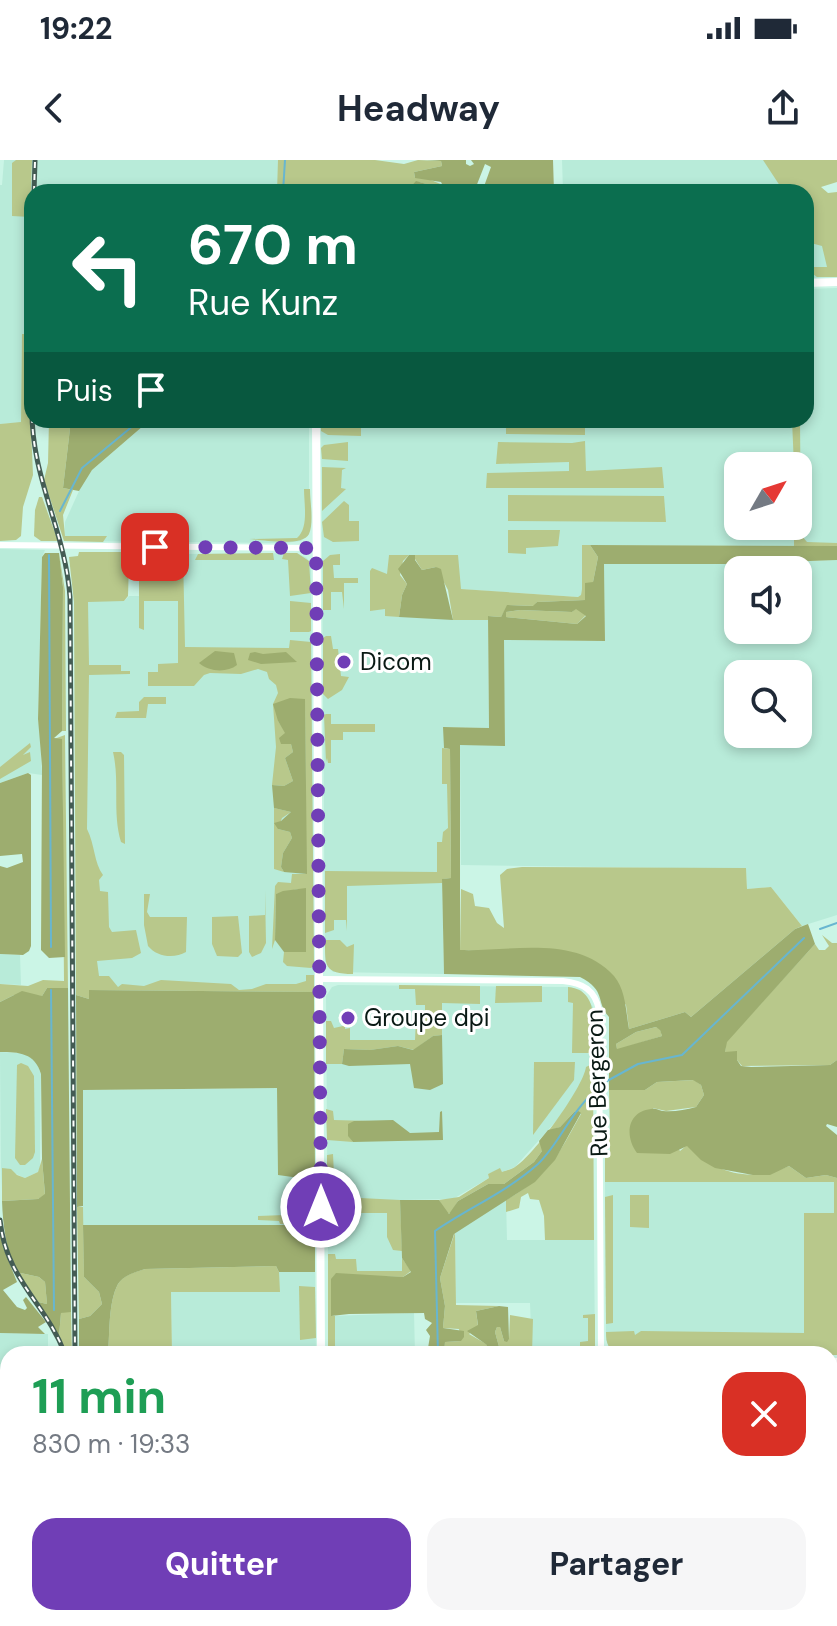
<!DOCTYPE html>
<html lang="fr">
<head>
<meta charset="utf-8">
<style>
  :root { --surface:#fff; --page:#f6f6f7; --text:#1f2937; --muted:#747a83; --accent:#703eb6 }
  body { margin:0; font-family:"DM Sans",sans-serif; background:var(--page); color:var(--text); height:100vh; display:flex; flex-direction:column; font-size:30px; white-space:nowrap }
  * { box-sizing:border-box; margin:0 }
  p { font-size:26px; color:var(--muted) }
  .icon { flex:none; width:44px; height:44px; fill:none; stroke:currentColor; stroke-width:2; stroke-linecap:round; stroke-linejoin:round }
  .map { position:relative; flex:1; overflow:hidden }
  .drawer { position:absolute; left:0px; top:1186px; width:838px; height:280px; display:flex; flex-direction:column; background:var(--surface); border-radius:24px 24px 0 0; box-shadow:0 4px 12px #0003 }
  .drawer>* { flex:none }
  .guide { position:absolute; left:24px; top:24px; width:790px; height:244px; border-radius:24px; box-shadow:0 4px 12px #0003; background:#0b6e4f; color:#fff; overflow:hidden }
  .needle { width:52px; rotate:51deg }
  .tools { position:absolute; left:724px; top:292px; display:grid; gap:16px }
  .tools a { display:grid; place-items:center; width:88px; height:88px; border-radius:16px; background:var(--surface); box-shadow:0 4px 12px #0003; font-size:40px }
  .pin { position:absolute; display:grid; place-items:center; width:68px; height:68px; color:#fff; margin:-34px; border-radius:16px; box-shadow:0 4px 12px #0006 }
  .me { position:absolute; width:88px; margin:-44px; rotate:0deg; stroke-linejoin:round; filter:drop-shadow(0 0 6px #0008) }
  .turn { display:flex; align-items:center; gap:28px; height:168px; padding:0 32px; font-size:36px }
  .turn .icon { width:104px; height:104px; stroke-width:2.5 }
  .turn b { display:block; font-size:56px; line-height:68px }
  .then { display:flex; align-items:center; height:76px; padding:0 32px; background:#0003; gap:16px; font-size:30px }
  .round { display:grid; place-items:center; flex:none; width:84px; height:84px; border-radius:24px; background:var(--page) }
  .headline { display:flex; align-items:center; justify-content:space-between; height:136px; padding:0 32px }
  h1 { font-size:48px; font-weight:700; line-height:60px; color:#1e9e55 }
  .action { display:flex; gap:16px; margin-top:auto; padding:16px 32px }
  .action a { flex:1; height:92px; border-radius:24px; background:var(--accent); color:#fff; font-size:32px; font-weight:700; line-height:92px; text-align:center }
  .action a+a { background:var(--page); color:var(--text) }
  .status { display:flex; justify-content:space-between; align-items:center; height:56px; padding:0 40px; background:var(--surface); direction:ltr }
  .status svg { height:22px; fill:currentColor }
  header { display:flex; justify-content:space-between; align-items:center; height:104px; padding:0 32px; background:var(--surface); font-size:36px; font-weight:700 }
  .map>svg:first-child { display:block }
</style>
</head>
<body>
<div class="status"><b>19:22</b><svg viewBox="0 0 49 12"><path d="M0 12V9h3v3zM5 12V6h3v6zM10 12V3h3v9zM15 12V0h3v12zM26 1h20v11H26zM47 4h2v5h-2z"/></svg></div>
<header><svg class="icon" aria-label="back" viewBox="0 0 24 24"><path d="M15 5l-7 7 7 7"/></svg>Headway<svg class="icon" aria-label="share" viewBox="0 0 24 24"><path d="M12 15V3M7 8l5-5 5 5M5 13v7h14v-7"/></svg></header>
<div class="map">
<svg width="837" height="1466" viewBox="0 0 837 1466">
  <rect width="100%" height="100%" fill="#cbf5e6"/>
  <g fill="#b8ebd9" fill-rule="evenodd">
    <polygon points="4,0 281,0 279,32 32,32 32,173 22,174 21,263 0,264 0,25 2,25"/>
    <polygon points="562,0 767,0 788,32 563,32"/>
    <polygon points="806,59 835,103 836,117 806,118"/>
    <path d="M837,128V386L582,385V429L581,436L578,437L460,429L457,395H389L386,456L488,460L489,568L444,567L451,648L442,719L444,814L333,812L325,801L321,260H806V129ZM738,306H798V366H738Z"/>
    <polygon points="150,260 309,260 309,374 301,381 285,383 64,381 65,362 84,320 92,310"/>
    <polygon points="0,389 45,390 42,397 38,559 41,576 42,615 28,613 0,623"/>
    <polygon points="297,393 307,398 311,406 314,832 89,830 84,441 124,441 129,436 139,436 139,441 183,440 183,394"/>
    <path d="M837,400V755L802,766L771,727L747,729L746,709L461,705L460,584L505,585L503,480L605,481L604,404H726ZM738,410H798V470H738ZM738,514H798V574H738Z"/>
    <polygon points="0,794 20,795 21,825 0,824"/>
    <polygon points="338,825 570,827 581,830 593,847 593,928 582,932 515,1007 502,1012 500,1009 488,1014 489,1018 453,1039 401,1040 402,1111 328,1111 326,836 332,827"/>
    <polygon points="0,892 24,893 36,901 41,914 40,1007 38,1012 25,1018 2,1008 1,1032"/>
    <polygon points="278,928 307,1019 315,1016 315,1065 83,1065 82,930"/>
    <polygon points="656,1021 834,1022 834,1054 817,1053 817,1194 620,1194 611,1190 606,1180 605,1022"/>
    <polygon points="506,1040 507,1080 594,1080 595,1194 532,1194 530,1143 456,1143 455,1072"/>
    <polygon points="279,1112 315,1112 316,1194 314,1191 172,1192 171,1132 279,1132"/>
    <polygon points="414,1153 415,1194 328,1194 331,1156"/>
    <polygon points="0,1173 48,1174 48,1194 8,1194 8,1458 52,1458 52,1466 0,1466"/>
    <polygon points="830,1207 837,1207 837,1461 828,1466 806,1466 812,1458 830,1458"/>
    <rect x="87" y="1458" width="231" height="8"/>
    <rect x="330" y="1458" width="97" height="8"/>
    <polygon points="509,1458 597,1458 597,1466 526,1466"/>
    <polygon points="608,1458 718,1458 719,1465 608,1466"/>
  </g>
  <g fill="#b8c88b">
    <polygon points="16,0 32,0 30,57 12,56 12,3"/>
    <polygon points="278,0 375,0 404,4 418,0 441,1 442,6 414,12 415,18 426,18 443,25 437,27 419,22 409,29 409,32 396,32 392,29 387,29 386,32 346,30 345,32 277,32"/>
    <polygon points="763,0 837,0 837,22 821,27 828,33 837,32 837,117 817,117 813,114 813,107 827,107 822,86 807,82 806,32 784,32"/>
    <polygon points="22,174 27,174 33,315 23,347 21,376 16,380 0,381 0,264 21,262"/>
    <polygon points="49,260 71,260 63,328 73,330 63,355 65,376 107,376 103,382 64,381 44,320 48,303"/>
    <polygon points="321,260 361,260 361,276 328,275 321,271"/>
    <polygon points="506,260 585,260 585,275 506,274"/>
    <polygon points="792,260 800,260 801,375 807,382 837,383 837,386 794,386 794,366 798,366 798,306 794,306"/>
    <polygon points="585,281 586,311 662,307 664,328 486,328 487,313 569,311 569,302 496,304 498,282 572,283"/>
    <polygon points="348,282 348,301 322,299 321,288 324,285"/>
    <polygon points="322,307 346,308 342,310 341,328 346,329 322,351"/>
    <path d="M304,329H310C310,341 314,363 309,374C303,387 263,380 249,379L297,378C309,368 304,344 304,329Z"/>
    <polygon points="508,335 664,336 666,362 508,361"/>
    <polygon points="39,337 42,337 58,381 41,381 34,376 35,350"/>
    <polygon points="344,341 349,345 349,361 359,361 359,381 333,382 324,377 322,362"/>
    <polygon points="508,370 560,370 558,386 526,388 526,394 508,393"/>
    <polygon points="582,385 590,385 598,397 593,422 585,440 537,442 534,446 508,445 501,457 488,456 488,460 453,460 448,430 436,407 422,410 415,399 415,395 458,395 461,429 578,437 581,435 582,429"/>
    <path d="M79,392H122L129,403L128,436L124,441L88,442L89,505H121V511H130V514L89,515L87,669C95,685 94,703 103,715L99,720L100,731L108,732L109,767L112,772L136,770L141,793L132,798L97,801L99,816H109L118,827L122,824L144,826L161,820L231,824L239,830L252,829L266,824H296L306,821V815H314V832L90,830L89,839L76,835L74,442L69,397L78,396Z"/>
    <polygon points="150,392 183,394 185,487 289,488 290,480 311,482 314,806 311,808 287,806 283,802 284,792 305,792 298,729 276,734 275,780 272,789 275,726 278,722 291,723 292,714 306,714 305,540 278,561 286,573 281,583 291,584 293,592 285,598 293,621 284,626 272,625 276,587 273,544 278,533 276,525 269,519 267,512 258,509 241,514 210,513 204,515 194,526 148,526 148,512 158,512 158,504 178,503 178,441 144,441 144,470 139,468 139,400"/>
    <polygon points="59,393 65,431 66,571 62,571 63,427"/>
    <polygon points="273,393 274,400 195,400 198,394"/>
    <polygon points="284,393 297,393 309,401 311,433 290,436 288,400 282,399"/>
    <polygon points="340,394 340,405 333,405 334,418 358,418 358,423 344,423 344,449 342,432 331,432 331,450 323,450 323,401 330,395"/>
    <polygon points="389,395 409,395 403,401 400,415 407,424 402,435 399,457 385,456 385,449 370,451 370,411 372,408 387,414"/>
    <polygon points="290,441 311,443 311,471 309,472 290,472"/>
    <polygon points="576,448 586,455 577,464 506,457 506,452 520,450 572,452"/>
    <polygon points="326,476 331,476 333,489 338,489 341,516 349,517 342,530 328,539 323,534 323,478"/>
    <polygon points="144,537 166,537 166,544 148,544 146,558 115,558 117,552 139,551 139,542"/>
    <polygon points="326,554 331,554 331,564 375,564 375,572 343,572 343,580 331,580 331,603 328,603 327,598 326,602 324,555"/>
    <polygon points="65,575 68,828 47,828 42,836 14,835 0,842 0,824 28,826 43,820 64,821 62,580 54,579"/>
    <polygon points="30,583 31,587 23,595 30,592 31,601 0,619 0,607"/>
    <polygon points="442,588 450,589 451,718 443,719 442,723 347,726 347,771 346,760 334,760 334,770 325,773 325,711 437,712 437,682 442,682 443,672 448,668 447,624 442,624"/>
    <path d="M113,592H121L124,595L125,684L121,682C112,652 120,622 113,592Z"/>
    <polygon points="274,648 291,652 282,658 278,669 290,672 292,678 283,693 281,707 284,712 274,709"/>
    <polygon points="522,707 746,708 747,729 771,727 802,766 795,769 691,857 685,852 629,869 626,845 587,797 460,790 461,729 473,734 475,746 489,748 497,763 504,768 500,715 507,709"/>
    <polygon points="265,730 266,783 261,793 252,797 249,792 249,756 265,755"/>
    <path d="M144,734H150L147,752L150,757H187L186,792C174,799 157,797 148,786L144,765Z"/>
    <polygon points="238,756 242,793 238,797 217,796 212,784 212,757"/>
    <polygon points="822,775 832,783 837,783 837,900 830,905 742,906 737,900 725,892 726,882 815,784 819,790 825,790 829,786"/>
    <path d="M325,780H340L347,787L354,784L353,814C324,814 325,806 325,780Z"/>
    <polygon points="399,825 480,826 480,844 442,843 442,875 433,876 414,890 398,886 370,890 344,889 342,904 326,904 326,861 331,861 334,868 343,866 345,859 345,869 350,868 350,880 415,880 416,859 425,858 425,845 416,845 415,829 399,829"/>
    <polygon points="496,826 542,826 542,842 495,843"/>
    <path d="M568,827C601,830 593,869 593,893H572L573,843L568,842Z"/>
    <polygon points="656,867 660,869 662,876 617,890 616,884 636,872"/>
    <polygon points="534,902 575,902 574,920 533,975"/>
    <polygon points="21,903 28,906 34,916 35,992 33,998 25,1005 20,1005 15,998 17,905"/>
    <path d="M590,905L593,906L594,1080H545L544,1056L539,1040L530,1039L528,1033L521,1037L519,1048L506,1052V1040C549,1016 558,995 581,954L579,951L574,952L560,967L548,971L542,991L534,1002L504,1024H488L458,1041L451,1053L446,1054L439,1040L459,1037L489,1018L488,1014L500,1008L502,1012C506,1010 511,1010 515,1007C533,996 583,928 586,907Z"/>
    <path d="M694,920L701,925L704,935L696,947L666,951L653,948L680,991L687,985C715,1014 752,1023 789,1006L806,1018L826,1015L837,1018V1195L620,1194C608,1191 606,1183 606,1172L634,1171L635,1175L641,1171L804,1173V1053H834V1022H605V998L610,997V986L605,985V973L610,974L609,930H645L657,922Z"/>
    <polygon points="326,949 333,951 334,960 369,961 354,961 348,975 353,982 327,980"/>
    <polygon points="333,994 334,1015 340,1016 339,1024 344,1036 356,1040 360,1038 400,1040 402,1091 393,1090 387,1077 387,1053 342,1053 341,1063 327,1063 327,995"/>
    <polygon points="42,999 45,1035 38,1039 2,1041 2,1008 11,1009 17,1015 25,1018 38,1012"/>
    <polygon points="307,1033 315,1036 315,1065 280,1064 279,1061 258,1060 258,1056 285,1055 285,1060 302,1061 303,1037"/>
    <polygon points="613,1035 613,1163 606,1164 605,1037"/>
    <polygon points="630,1035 649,1035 649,1068 630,1067"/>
    <polygon points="77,1047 83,1047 84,1117 99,1132 102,1144 90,1156 79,1159"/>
    <polygon points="455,1072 456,1145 499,1146 476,1151 478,1166 469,1174 488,1185 486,1189 477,1190 479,1194 444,1194 445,1182 461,1181 459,1169 443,1168 445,1146 440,1118"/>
    <polygon points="328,1094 335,1094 336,1099 356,1099 357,1111 402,1111 402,1098 411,1111 403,1117 334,1115 332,1156 335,1156 335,1194 328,1194"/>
    <path d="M276,1106L279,1112L280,1132H171L172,1192L314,1191L316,1194H108C110,1173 108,1143 118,1124C124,1115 135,1112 145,1109Z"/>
    <polygon points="16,1112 39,1117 45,1122 47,1144 38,1142"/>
    <polygon points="299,1126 315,1127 316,1178 300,1180"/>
    <polygon points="65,1151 71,1152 72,1194 67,1194 59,1176 61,1153"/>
    <polygon points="595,1154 595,1194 580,1194 580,1182 588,1181 588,1158 583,1158 583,1155"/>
    <polygon points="510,1155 533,1159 532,1194 501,1194 495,1172 497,1167 500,1167 504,1181 509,1179"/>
    <polygon points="749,1458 812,1458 806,1466 749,1466"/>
  </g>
  <g fill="#9dad6f" fill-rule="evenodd">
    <polygon points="427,0 466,0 466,4 470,6 474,4 471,0 553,0 554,32 482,32 491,7 485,4 474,32 409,32 409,29 416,21 437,27 443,26 441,22 415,18 414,12 442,6 441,1"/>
    <polygon points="71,260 150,260 92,310 79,331 63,328"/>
    <path d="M590,385L837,386V400L726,404H604L605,481L504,480L505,586L460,585V790C510,792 576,774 614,816C626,830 626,853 629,869L685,852L691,857L795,769L808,764L815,784L727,882L725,892L737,891V900L741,906L751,907L830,905L837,900V967L827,964L826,966L837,975V1018L826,1015L806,1018L789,1006L770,1015H753L715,1008L701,1000L687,986L670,994L637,993C625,977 626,952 651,949C657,948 657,950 663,951C674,952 685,950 696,947L704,935L701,925L693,920L657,922L645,930H609V857C595,841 607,831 580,817L444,814L442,719L451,718L450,589L444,588L443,567L489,568L488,456L501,457L507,445L533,446L537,442L585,440V423L593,422L598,397ZM576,449L586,456L577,464L506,457V452L520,450L572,452ZM656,867L660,870L662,876L617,889L616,884L636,872Z"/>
    <polygon points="45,393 59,393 63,427 62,571 54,578 62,579 65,797 49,798 41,790 42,606 38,559 42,397"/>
    <polygon points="409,395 415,395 415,400 422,410 436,407 441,409 453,460 399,457 402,435 407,424 398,409"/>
    <path d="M215,491L234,493L237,505C227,513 209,512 199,503Z"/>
    <polygon points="255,492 263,494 286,492 297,502 261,504 248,500 250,493"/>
    <polygon points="290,538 305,539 307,714 284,712 281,707 283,693 292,678 290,672 278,669 274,663 281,661 291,652 274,648 272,625 284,626 293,621 285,598 293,592 291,584 281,584 279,578 285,573 278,561 273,544"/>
    <polygon points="28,613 31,615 31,786 29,791 23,795 0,794 0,706 7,708 23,702 22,694 0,696 0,623"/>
    <polygon points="306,728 306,792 284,792 275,780 276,734 283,731"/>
    <path d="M47,828H68L71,1152L61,1153L59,1176L38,1142L47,1144L45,1122L39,1117L16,1112C6,1088 3,1067 2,1041L38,1039L45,1034L42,999L41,914C35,893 19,892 0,892V842L22,831L42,836Z"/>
    <polygon points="89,830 314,832 315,1016 307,1019 278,1015 277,928 83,930 83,1046 77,1047 76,835 89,839"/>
    <polygon points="442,875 443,924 430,930 414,928 410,904 349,906 342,904 344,889 370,890 398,886 413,890 433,876"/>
    <polygon points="442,951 443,980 353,982 348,976 348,964 354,961 393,960 410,973 439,972 440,952"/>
    <polygon points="579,951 581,953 555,1000 535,1022 454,1074 440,1118 445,1146 443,1168 464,1171 464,1177 461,1181 445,1182 444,1194 427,1194 430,1176 426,1170 432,1163 425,1159 424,1153 349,1154 331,1156 331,1119 336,1113 403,1117 411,1112 402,1098 400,1040 439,1040 449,1054 458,1041 488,1024 504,1024 534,1002 542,991 539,981 548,970 560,967 574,952"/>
    <path d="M83,1065H315V1112H279L276,1106L145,1109C136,1112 124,1115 118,1124C108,1143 110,1173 108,1194H79V1159L90,1156L102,1144L99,1132L84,1117Z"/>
    <polygon points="0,1073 3,1087 17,1122 3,1130 17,1147 25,1150 27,1148 23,1140 26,1137 46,1162 38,1167 45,1174 0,1173"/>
    <polygon points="499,1146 508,1147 509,1179 507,1182 504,1181 500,1167 497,1167 495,1172 501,1194 479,1194 477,1190 486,1189 487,1185 467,1171 478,1165 476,1151"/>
    <polygon points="461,1458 509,1458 526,1466 461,1466"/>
  </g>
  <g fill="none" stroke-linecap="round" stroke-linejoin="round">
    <g stroke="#68b6d0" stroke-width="2">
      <polyline points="283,32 285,0"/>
      <polyline points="60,351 82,308 140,260"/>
      <polyline points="49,395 51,787"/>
      <polyline points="820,769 837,763"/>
      <polyline points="51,830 54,1150"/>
      <polyline points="607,921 638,904 682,895 804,778"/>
      <polyline points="55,1194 55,1192"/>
      <path d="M438,1194L435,1071C470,1047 505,1033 538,1004C559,984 569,955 591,935"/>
      <polyline points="55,1458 55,1466"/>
      <polyline points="437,1458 437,1466"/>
    </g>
    <g stroke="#fff" stroke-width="6">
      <polyline points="0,385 316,388"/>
      <path d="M320,819L563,821C583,823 595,830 599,850L601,1194"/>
      <polyline points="830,1201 837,1201"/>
      <polyline points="603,1458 603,1466"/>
    </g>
    <g stroke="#fff" stroke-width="8">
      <polyline points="806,123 837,122"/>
      <polyline points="316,260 321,1194"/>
      <polyline points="323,1458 323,1466"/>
    </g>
    <g stroke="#445c54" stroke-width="5">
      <g id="rail">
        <polyline points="34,32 35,1"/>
        <polyline points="32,92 32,201"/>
        <path d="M32,245C30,317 65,368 70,437L75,1194"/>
        <path d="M0,1060C6,1120 46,1143 65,1194"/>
        <polyline points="0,1230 8,1237"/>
        <polyline points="75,1466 76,1458"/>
      </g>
    </g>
    <use href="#rail" stroke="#fff" stroke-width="2" stroke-dasharray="6" stroke-linecap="butt"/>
  </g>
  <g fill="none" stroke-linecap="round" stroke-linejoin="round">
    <polyline stroke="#703eb6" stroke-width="14" stroke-dasharray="0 25.2" points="155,387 316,388 321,1047"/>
  </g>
  <g fill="#703eb6" stroke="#fff" stroke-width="3">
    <circle cx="344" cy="502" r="8"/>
    <circle cx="348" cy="858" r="8"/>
  </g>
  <g text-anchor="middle" stroke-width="6" stroke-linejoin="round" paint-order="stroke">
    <g font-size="24" fill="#091914" stroke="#fff" text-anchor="start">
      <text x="360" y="510">Dicom</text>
      <text x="364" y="866">Groupe dpi</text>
    </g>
    <g font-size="24" fill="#091914" stroke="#fff">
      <text transform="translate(597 923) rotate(-92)" y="8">Rue Bergeron</text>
    </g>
  </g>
</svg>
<div class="tools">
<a><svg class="needle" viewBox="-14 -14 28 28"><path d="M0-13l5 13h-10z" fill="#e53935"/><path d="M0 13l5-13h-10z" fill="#747a83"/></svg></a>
<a><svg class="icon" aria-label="sound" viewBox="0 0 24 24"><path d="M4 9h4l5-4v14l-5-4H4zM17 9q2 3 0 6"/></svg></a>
<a><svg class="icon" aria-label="search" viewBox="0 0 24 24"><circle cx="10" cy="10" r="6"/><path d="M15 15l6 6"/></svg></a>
</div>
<div class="pin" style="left:155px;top:387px;background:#d93025"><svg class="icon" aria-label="arrive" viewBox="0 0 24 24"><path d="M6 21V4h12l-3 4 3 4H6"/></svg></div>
<svg class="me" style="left:321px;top:1047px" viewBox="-20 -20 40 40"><circle r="17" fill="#703eb6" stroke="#fff" stroke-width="3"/><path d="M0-11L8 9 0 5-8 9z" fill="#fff"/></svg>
<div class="guide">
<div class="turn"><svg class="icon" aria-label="left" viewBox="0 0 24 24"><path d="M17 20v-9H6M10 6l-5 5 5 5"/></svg><div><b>670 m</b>Rue Kunz</div></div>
<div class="then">Puis<svg class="icon" aria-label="arrive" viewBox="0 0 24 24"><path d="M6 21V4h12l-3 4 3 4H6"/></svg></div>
</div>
<section class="drawer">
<div class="headline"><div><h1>11 min</h1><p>830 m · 19:33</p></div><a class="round" style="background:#d93025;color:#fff"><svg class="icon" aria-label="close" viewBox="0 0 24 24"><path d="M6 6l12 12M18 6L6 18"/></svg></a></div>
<div class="action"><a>Quitter</a><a>Partager</a></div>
</section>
</div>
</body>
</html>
